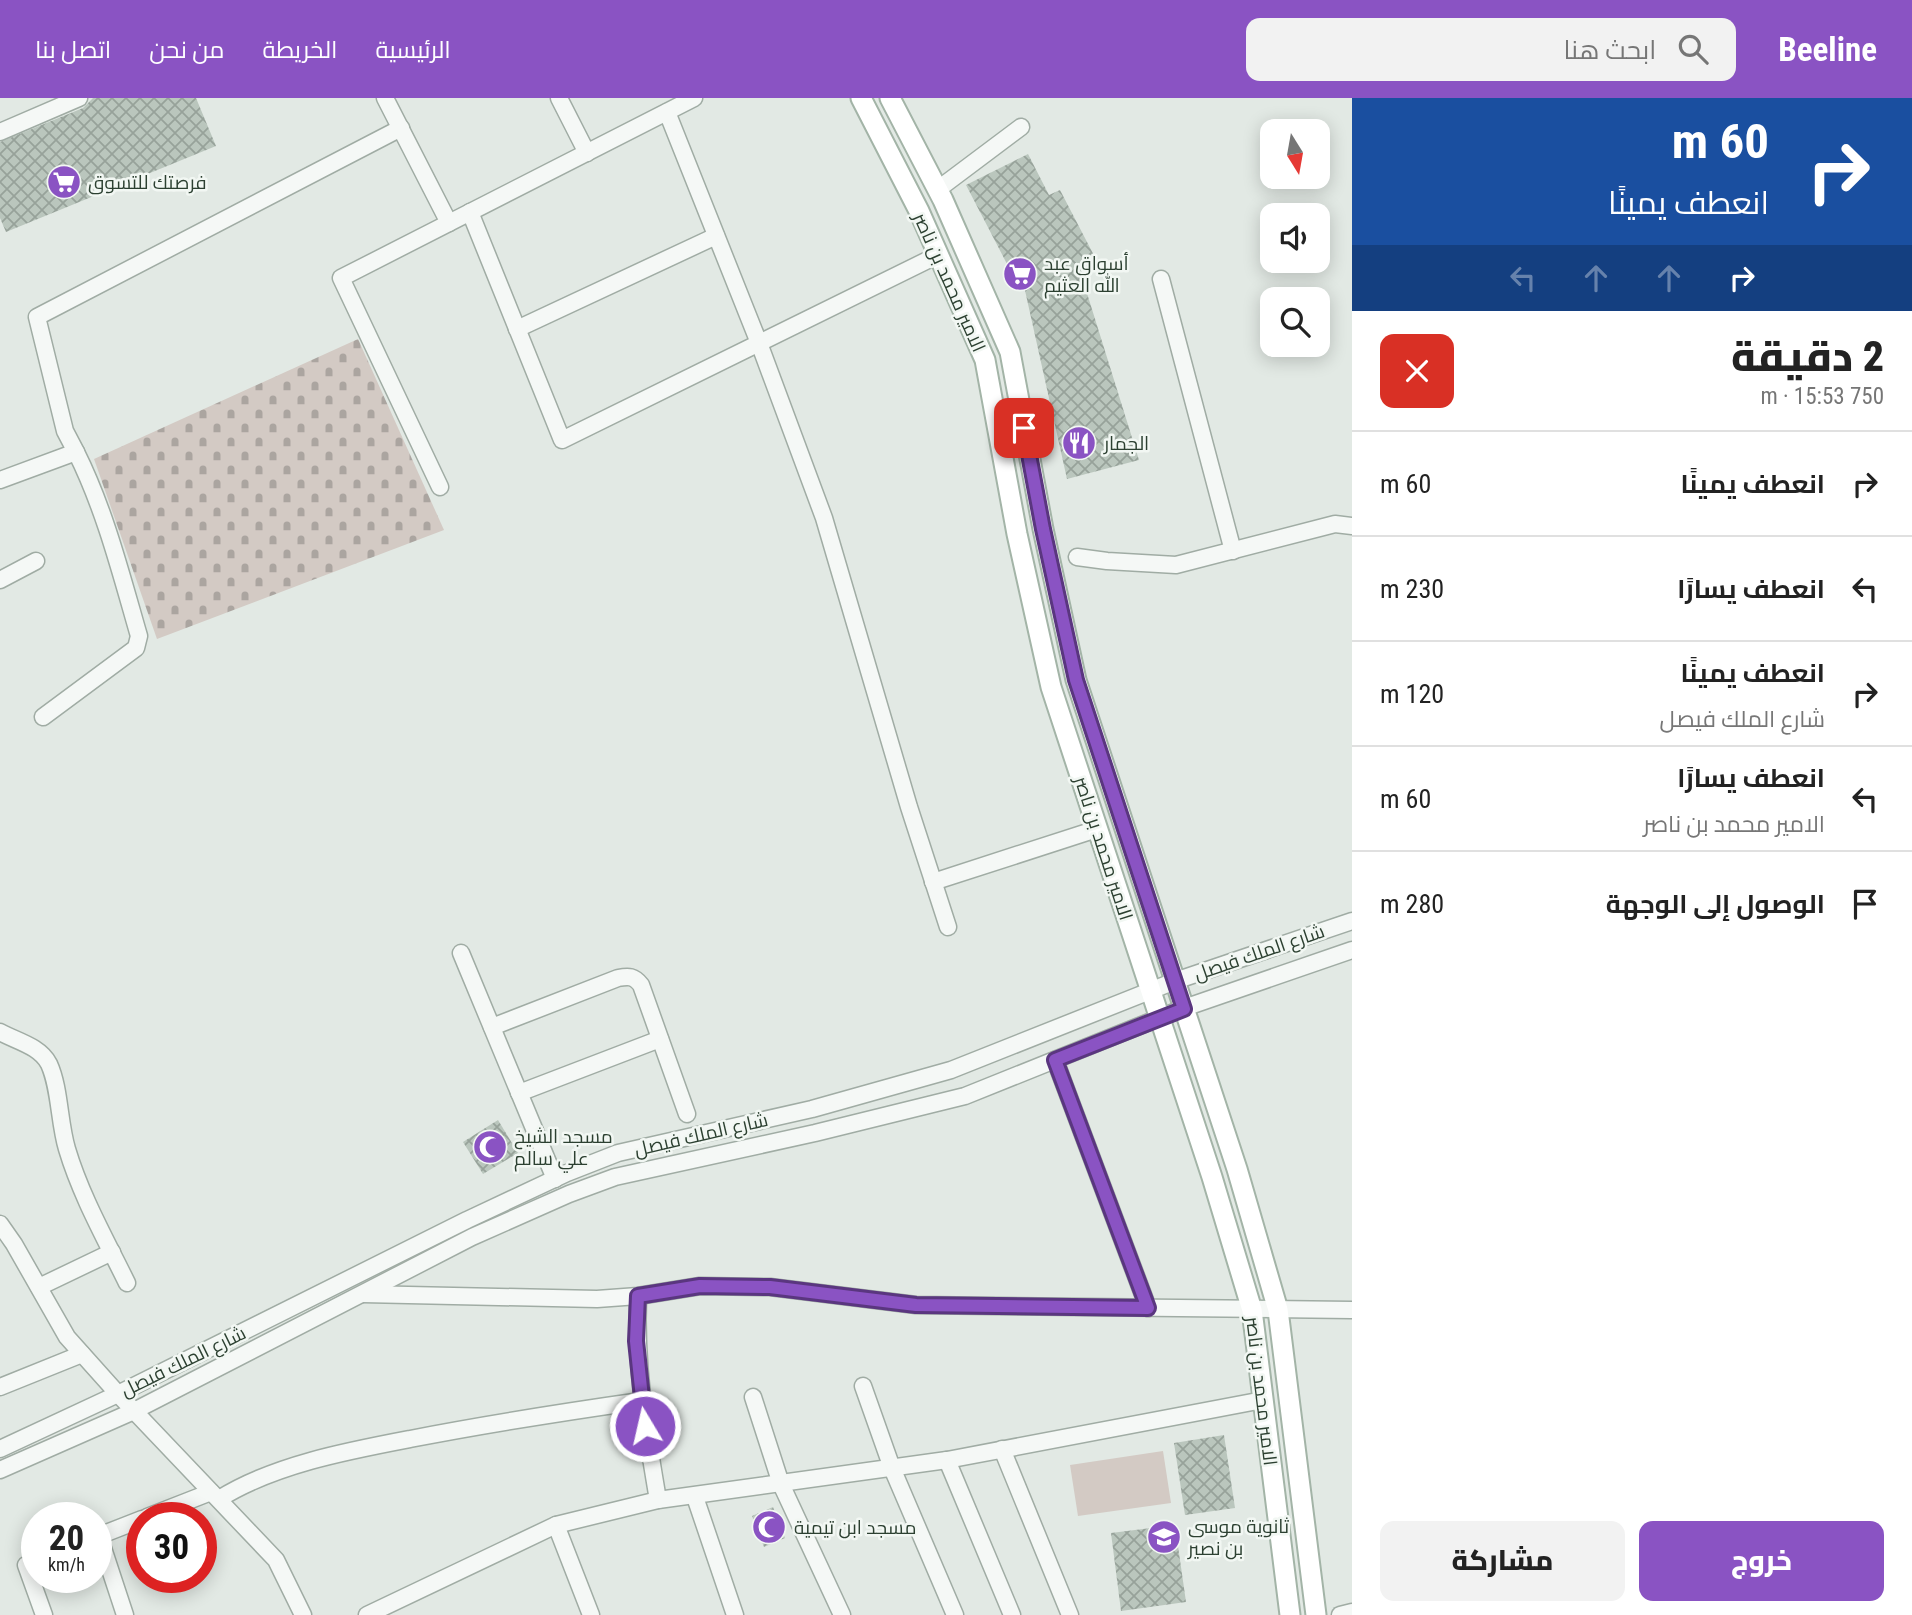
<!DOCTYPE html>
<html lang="ar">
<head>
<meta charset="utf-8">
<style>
  :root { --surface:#fff; --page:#f2f2f2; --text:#222; --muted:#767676; --line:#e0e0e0; --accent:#8a53c3 }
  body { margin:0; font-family:"Roboto Condensed",Cairo,sans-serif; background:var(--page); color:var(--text); direction:rtl; height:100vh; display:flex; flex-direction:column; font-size:26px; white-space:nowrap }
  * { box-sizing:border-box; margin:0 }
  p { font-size:23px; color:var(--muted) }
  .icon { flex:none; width:38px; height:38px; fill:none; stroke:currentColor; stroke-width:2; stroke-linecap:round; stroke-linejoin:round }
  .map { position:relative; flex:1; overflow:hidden; direction:ltr }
  .side { display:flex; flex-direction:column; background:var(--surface); width:560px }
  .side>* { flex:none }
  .top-card { background:#1a4fa0; color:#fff; overflow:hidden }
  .needle { width:46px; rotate:169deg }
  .controls { position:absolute; left:1260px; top:21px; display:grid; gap:14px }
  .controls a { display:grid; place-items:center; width:70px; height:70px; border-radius:14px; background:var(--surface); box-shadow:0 4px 18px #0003; font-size:35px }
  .speed { position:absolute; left:21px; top:1404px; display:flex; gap:14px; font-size:35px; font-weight:700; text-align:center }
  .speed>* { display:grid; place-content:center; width:91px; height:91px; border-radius:50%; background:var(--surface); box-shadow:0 4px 18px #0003; line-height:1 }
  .speed small { font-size:18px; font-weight:400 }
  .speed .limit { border:10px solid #d22; background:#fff; color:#111 }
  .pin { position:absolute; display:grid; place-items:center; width:60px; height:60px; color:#fff; margin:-30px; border-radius:14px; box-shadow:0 4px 10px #0006 }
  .me { position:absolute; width:77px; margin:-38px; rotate:351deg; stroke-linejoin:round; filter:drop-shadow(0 0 5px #0008) }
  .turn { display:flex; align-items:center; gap:24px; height:147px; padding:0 28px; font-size:32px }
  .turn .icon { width:91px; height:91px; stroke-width:2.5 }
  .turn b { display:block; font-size:49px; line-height:60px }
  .lanes { display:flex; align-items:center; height:66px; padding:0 28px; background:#0003; justify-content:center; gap:35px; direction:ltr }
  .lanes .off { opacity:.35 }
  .round { display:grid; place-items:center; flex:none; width:74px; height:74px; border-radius:14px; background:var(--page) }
  .headline { display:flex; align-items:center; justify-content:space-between; height:119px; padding:0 28px }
  h1 { font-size:42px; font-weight:800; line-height:52px }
  .button { display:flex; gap:14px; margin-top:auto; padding:14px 28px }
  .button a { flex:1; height:80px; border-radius:14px; background:var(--accent); color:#fff; font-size:28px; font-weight:800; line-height:80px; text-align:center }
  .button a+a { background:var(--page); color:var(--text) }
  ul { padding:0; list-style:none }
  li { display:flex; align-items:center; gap:21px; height:105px; padding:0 28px; border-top:2px solid var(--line) }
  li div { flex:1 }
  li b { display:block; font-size:26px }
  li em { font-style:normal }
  header { display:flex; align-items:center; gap:42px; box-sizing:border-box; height:98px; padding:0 35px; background:var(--accent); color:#fff }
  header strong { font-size:33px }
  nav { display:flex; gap:38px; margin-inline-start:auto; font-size:24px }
  .search { width:490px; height:63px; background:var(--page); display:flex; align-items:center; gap:18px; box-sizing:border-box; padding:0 24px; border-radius:14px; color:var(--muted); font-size:26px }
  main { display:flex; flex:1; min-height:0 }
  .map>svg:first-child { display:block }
</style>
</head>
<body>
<header>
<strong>Beeline</strong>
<div class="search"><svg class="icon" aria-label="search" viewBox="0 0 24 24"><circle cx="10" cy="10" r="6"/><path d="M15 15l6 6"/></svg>ابحث هنا</div>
<nav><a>الرئيسية</a><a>الخريطة</a><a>من نحن</a><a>اتصل بنا</a></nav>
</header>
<main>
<section class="side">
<div class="top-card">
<div class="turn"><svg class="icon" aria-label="right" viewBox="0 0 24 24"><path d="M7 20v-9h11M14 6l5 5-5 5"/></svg><div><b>60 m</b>انعطف يمينًا</div></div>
<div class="lanes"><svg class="icon off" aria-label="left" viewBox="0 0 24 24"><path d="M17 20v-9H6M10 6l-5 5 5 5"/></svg><svg class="icon off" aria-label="ahead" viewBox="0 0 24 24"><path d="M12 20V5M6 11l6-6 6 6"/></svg><svg class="icon off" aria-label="ahead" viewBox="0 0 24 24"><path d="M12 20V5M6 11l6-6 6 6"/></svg><svg class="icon" aria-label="right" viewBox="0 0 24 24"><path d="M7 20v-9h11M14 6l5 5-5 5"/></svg></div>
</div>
<div class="headline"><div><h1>2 دقيقة</h1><p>750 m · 15:53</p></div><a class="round" style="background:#d93025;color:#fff"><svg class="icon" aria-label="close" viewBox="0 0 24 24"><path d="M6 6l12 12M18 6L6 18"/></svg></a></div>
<ul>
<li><svg class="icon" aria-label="right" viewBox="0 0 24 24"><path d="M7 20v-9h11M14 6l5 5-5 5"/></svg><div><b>انعطف يمينًا</b></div><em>60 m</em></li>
<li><svg class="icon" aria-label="left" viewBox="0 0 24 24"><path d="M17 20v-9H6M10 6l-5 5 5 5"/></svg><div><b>انعطف يسارًا</b></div><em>230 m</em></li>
<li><svg class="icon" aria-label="right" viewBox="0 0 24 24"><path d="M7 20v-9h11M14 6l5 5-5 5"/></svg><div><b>انعطف يمينًا</b><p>شارع الملك فيصل</p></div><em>120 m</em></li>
<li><svg class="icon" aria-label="left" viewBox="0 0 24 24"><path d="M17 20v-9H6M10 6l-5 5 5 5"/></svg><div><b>انعطف يسارًا</b><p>الامير محمد بن ناصر</p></div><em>60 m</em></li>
<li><svg class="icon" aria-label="arrive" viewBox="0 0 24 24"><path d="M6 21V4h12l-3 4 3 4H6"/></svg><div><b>الوصول إلى الوجهة</b></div><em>280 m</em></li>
</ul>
<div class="button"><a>خروج</a><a>مشاركة</a></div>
</section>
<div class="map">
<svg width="1352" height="1517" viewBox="0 0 1352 1517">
  <defs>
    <pattern id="cemetery-stones" width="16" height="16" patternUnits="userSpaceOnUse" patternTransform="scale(1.75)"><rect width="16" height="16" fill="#d3cac4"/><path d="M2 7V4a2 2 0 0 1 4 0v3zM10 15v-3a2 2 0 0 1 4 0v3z" fill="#aba5a0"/></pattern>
    <pattern id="building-cross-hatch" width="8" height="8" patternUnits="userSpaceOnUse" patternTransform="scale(1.75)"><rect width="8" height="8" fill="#bac6bd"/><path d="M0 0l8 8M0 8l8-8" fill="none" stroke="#97a29a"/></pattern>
  </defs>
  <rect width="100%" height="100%" fill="#e2e9e4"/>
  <polygon fill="#d3cac4" points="1163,1353 1171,1405 1078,1418 1070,1367"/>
  <polygon fill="url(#cemetery-stones)" points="358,241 444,432 157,541 94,361"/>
  <g fill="url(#building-cross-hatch)">
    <polygon points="93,0 196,0 216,48 6,134 0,120 0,44 83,10"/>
    <polygon points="1028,56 1049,97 1060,92 1099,167 1081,176 1139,362 1067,381 1024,188 1020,191 966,87"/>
    <polygon points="498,1022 518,1055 483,1076 463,1044"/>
    <polygon points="1224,1337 1235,1410 1185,1417 1174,1345"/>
    <polygon points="773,1409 785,1440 764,1449 752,1418"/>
    <polygon points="1175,1427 1186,1504 1121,1513 1111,1435"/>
  </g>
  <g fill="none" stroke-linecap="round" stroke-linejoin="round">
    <g stroke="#a0aca4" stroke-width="19">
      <g id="minor">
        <polyline points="385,0 449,125"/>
        <polyline points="559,0 587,55"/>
        <polyline points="667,14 759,245 824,420 909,709 948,829"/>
        <polyline points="0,34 79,0"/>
        <polyline points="937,92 1021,29"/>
        <polyline points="470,114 562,342 938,157"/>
        <polyline points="1161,181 1233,453"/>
        <polyline points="517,231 716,138"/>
        <polyline points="0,382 76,354 65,333 37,219 401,30"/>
        <polyline points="440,389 341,180 694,0"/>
        <polyline points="1077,459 1107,463 1176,467 1335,426 1352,428"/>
        <polyline points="0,482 36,463"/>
        <path d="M43,619L136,550L139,538C121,476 105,412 76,354"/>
        <polyline points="933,784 1097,731"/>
        <polyline points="461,855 555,1081"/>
        <path d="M492,929L618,880C629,878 634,878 641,887L687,1016"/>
        <path d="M0,934C16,943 40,948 49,966C60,990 59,1025 67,1051C81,1098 106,1142 127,1185"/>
        <polyline points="1055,962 1148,1210"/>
        <polyline points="519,995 660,941"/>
        <polyline points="0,1126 14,1146 67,1239 118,1296 276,1462 303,1517"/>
        <polyline points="39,1189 112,1154"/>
        <polyline points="363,1196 597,1201 638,1198 700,1188 770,1189 916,1207 1352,1212"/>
        <path d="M638,1198C635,1270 646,1331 658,1402"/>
        <polyline points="863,1288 892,1370 955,1517"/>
        <polyline points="0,1289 82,1256"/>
        <polyline points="753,1299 781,1386 842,1517"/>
        <polyline points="0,1351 118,1296 467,1122 567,1075 618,1055 812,1011 951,972 1175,883 1352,823"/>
        <polyline points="1002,1351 1070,1517"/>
        <polyline points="947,1362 1012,1517"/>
        <polyline points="0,1372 134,1313 472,1139 569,1096 615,1079 815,1035 965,998 1184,910 1352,852"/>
        <polyline points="695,1399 735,1517"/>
        <path d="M219,1401C273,1367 347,1353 410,1341C487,1326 564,1314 641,1303"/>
        <polyline points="147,1419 211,1394"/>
        <polyline points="556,1427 591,1517"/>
        <polyline points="99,1438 125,1517"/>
        <polyline points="96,1439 142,1421"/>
        <polyline points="37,1463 26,1467 44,1517"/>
        <polyline points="367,1517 556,1427 658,1402 947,1362 1263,1302"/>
        <polyline points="1340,1517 1352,1514"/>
      </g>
    </g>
    <g stroke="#a3b4a7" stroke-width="23">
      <g id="major">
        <polyline points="861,0 919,113 985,262 1017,436 1051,589 1212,1079 1252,1212 1290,1517"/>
        <polyline points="890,0 943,102 1010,254 1043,431 1076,582 1237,1071 1278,1212 1316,1517"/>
      </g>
    </g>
    <use href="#minor" stroke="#f5f8f6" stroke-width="16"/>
    <use href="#major" stroke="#fff" stroke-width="19"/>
  </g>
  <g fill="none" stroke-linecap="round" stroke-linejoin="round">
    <g stroke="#5a367f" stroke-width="18">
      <polyline id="route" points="645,1328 636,1243 638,1198 700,1188 770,1189 916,1207 1148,1210 1055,962 1184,911 1076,582 1043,431 1024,330"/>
    </g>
    <use href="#route" stroke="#8a53c3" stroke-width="12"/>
  </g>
  <defs>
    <g id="supermarket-disc" transform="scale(1.75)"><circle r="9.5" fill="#8a53c3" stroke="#f2f7f3"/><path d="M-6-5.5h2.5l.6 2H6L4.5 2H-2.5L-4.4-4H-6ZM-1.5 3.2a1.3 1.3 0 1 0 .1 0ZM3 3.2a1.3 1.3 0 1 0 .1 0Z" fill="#fff"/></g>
    <g id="restaurant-disc" transform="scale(1.75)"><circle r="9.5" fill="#8a53c3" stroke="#f2f7f3"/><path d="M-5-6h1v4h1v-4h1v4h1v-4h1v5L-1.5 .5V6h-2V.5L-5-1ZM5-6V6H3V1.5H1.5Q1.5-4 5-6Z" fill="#fff"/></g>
    <g id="mosque-disc" transform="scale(1.75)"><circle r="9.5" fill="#8a53c3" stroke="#f2f7f3"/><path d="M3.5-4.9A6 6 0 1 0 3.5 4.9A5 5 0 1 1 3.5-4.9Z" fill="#fff"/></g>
    <g id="school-disc" transform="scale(1.75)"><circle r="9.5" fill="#8a53c3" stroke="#f2f7f3"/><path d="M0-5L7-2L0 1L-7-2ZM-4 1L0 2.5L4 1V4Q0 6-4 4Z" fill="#fff"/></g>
  </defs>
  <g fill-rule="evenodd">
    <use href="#supermarket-disc" x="64" y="84"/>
    <use href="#supermarket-disc" x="1020" y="176"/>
    <use href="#restaurant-disc" x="1079" y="345"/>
    <use href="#mosque-disc" x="490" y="1049"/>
    <use href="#mosque-disc" x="769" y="1429"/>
    <use href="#school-disc" x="1164" y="1439"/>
  </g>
  <g text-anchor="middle" stroke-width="5" stroke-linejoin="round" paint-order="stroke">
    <g font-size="19" fill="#2c4031" stroke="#f2f7f3" text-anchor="start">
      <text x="88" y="91">فرصتك للتسوق</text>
      <text x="1044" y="172">أسواق عبد<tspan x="1044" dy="22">الله العثيم</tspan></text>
      <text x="1104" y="352">الجمار</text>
      <text x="514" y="1045">مسجد الشيخ<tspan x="514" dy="22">علي سالم</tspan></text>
      <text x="1188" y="1435">ثانوية موسى<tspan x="1188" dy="22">بن نصير</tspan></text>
      <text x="794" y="1436">مسجد ابن تيمية</text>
    </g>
    <g font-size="19" fill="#2c4031" stroke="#f2f7f3">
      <text transform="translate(950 184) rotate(66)" y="7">الامير محمد بن ناصر</text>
      <text transform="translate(1104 750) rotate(72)" y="7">الامير محمد بن ناصر</text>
      <text transform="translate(1259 854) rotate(-19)" y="7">شارع الملك فيصل</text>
      <text transform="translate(701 1036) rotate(-13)" y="7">شارع الملك فيصل</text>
      <text transform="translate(183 1263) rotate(-26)" y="7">شارع الملك فيصل</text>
      <text transform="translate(1262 1293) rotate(83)" y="7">الامير محمد بن ناصر</text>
    </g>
  </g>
</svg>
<div class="controls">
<a><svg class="needle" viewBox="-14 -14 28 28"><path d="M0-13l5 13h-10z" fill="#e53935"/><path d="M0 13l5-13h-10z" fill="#767676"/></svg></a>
<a><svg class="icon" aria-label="sound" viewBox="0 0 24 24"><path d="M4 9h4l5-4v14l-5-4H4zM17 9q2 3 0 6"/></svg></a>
<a><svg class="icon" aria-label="search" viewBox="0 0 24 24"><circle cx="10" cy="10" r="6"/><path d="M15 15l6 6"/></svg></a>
</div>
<div class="speed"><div>20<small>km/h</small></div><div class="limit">30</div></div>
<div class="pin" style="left:1024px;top:330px;background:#d93025"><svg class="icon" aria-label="arrive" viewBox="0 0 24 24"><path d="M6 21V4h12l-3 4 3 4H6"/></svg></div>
<svg class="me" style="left:645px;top:1328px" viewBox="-20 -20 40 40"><circle r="17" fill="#8a53c3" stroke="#fff" stroke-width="3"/><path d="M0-11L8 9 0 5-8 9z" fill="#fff"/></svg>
</div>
</main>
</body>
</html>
